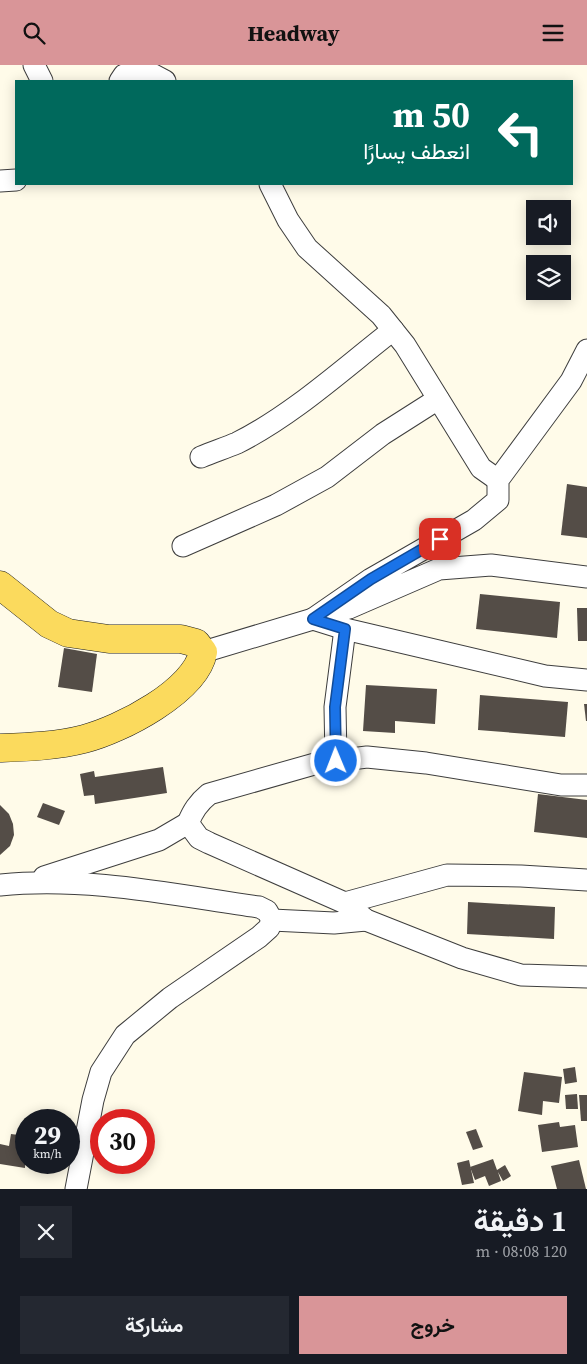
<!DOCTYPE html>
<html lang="ar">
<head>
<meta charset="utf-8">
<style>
  :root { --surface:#171b24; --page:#242831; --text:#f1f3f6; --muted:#9ea1a6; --accent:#d99598 }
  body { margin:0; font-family:"Source Serif 4",Vazirmatn,serif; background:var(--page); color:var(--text); direction:rtl; height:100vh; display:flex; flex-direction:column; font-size:19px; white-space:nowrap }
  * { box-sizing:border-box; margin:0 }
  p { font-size:16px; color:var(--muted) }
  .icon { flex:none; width:28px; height:28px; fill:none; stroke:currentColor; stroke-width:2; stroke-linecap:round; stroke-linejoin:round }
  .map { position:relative; height:1124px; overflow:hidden; direction:ltr }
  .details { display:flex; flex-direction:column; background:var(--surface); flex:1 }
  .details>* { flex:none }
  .guide { position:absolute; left:15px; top:15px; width:558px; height:105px; border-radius:0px; box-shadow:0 2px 12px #0003; direction:rtl; background:#00695c; color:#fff; overflow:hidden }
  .tools { position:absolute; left:526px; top:135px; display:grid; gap:10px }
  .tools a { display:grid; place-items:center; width:45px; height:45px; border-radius:0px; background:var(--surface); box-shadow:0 2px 12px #0003; font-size:25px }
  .speed { position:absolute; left:15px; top:1044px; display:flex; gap:10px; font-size:25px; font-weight:700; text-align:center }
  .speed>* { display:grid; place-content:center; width:65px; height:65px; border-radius:50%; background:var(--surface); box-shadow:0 2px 12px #0003; line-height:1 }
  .speed small { font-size:12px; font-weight:400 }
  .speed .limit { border:8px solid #d22; background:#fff; color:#111 }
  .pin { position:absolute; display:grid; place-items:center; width:42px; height:42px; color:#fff; margin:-21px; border-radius:10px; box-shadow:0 2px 8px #0006 }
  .me { position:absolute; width:55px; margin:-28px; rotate:359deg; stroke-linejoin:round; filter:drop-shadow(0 0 4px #0008) }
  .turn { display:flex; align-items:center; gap:18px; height:105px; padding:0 20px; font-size:22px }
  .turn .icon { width:65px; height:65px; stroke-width:2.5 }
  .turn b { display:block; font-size:35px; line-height:42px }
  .round { display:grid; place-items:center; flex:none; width:52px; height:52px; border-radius:0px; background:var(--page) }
  .head { display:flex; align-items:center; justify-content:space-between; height:85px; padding:0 20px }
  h1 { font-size:30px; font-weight:700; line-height:38px }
  .cta { display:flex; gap:10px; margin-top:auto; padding:10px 20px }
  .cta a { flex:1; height:58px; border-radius:0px; background:var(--accent); color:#111; font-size:20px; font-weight:700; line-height:58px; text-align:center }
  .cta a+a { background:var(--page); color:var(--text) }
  header { display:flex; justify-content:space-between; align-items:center; height:65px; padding:0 20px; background:var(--accent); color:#111; font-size:22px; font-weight:700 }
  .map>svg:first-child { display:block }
</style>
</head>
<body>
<header><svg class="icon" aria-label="menu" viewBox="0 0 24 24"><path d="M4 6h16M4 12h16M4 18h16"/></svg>Headway<svg class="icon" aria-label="search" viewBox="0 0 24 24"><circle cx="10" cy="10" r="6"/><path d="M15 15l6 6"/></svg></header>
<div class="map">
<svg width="587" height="1124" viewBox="0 0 587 1124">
  <rect width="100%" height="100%" fill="#fffbe9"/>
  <g fill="#544d47">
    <polygon points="567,419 587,422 587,473 561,470"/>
    <polygon points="480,529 560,537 557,573 476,564"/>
    <polygon points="577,543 587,543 587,576 578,576"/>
    <polygon points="64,583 97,589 92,627 58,622"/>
    <polygon points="366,620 437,624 435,659 395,656 395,668 363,666"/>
    <polygon points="480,630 568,637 565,672 478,665"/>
    <polygon points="584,639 587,639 587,656 586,656"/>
    <polygon points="163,702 167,728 95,739 94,730 84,731 80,709 94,706 95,712"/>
    <polygon points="538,729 587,735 587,773 534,767"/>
    <polygon points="43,738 65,746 59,760 37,752"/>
    <polygon points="0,740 9,749 13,759 14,770 10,781 0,790"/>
    <polygon points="468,837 555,842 554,874 467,869"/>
    <polygon points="575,1002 577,1017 565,1019 563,1004"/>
    <polygon points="524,1007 562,1012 559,1038 543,1036 542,1050 518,1046"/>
    <polygon points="577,1029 578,1044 566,1044 565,1030"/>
    <polygon points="579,1030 587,1030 587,1056 581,1056"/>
    <polygon points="559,1057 560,1062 575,1060 578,1082 542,1087 538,1060"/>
    <polygon points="476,1064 483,1082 473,1085 466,1067"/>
    <polygon points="11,1069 26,1071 25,1103 0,1099 0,1079 9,1081"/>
    <polygon points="493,1094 497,1105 505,1100 511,1111 503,1116 498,1107 501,1116 489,1121 485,1111 475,1115 470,1102"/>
    <polygon points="469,1095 474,1118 462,1120 457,1098"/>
    <polygon points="579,1095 586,1124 557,1124 551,1101"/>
  </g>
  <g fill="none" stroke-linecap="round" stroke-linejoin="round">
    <g stroke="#3e3e3e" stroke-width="23">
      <g id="minor">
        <polyline points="34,0 42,16"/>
        <polyline points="120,16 124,10 150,8 165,16"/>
        <polyline points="0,116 16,115"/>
        <polyline points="270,119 288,155 307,183 381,250 405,280 481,403 498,415"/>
        <polyline points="587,285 571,316 498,415 498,435 474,455 371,514 313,554 349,543 439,504 491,500 587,512"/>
        <path d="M201,392C213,387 225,383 237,378C293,350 344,303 393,265"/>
        <polyline points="183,481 276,440 327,412 383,369 438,334"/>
        <polyline points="203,587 313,554 345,564 545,611 587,615"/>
        <polyline points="336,695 335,642 345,564"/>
        <path d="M587,720H561L426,698L367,692L318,698L209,729C198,738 193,746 188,758L199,773L209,778L345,838L447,810L521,811L587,815"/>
        <polyline points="44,812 159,775 188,758"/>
        <path d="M0,820C86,811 174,830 259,842L267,846L272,855L269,863L259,872L170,933L125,970L101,1007L93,1035L76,1124"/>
        <polyline points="345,838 366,855 462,893 521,910 587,912"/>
        <polyline points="272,855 334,858 366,855"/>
      </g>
    </g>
    <g stroke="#1c1c1c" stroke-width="29">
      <path id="major" d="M0,520L49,559L68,568L109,574H181L196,578L203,587C196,626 120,665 84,674C57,681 27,682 0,683"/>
    </g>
    <use href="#minor" stroke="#fff" stroke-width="21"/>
    <use href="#major" stroke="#fbda5d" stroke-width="28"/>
  </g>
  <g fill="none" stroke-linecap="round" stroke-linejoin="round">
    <g stroke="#114b97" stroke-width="12">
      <polyline id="route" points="336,696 335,642 345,564 313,554 371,514 440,474"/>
    </g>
    <use href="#route" stroke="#1a73e8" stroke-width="9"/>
  </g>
</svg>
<div class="tools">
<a><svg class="icon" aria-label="sound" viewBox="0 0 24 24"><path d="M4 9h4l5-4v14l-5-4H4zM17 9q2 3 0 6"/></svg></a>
<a><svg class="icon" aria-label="layers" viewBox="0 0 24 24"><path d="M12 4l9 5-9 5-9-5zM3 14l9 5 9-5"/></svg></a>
</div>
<div class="speed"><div>29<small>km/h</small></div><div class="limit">30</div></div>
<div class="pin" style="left:440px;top:474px;background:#d93025"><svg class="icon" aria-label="arrive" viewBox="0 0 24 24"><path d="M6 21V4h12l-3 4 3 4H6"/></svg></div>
<svg class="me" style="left:336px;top:696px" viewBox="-20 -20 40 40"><circle r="17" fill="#1a73e8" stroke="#fff" stroke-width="3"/><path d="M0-11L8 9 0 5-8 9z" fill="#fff"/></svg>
<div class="guide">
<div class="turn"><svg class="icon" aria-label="left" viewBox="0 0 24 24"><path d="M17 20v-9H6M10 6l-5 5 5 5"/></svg><div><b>50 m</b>انعطف يسارًا</div></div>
</div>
</div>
<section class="details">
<div class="head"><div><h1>1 دقيقة</h1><p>120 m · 08:08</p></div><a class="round"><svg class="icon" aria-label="close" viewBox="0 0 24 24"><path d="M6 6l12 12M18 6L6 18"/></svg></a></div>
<div class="cta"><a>خروج</a><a>مشاركة</a></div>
</section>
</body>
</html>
